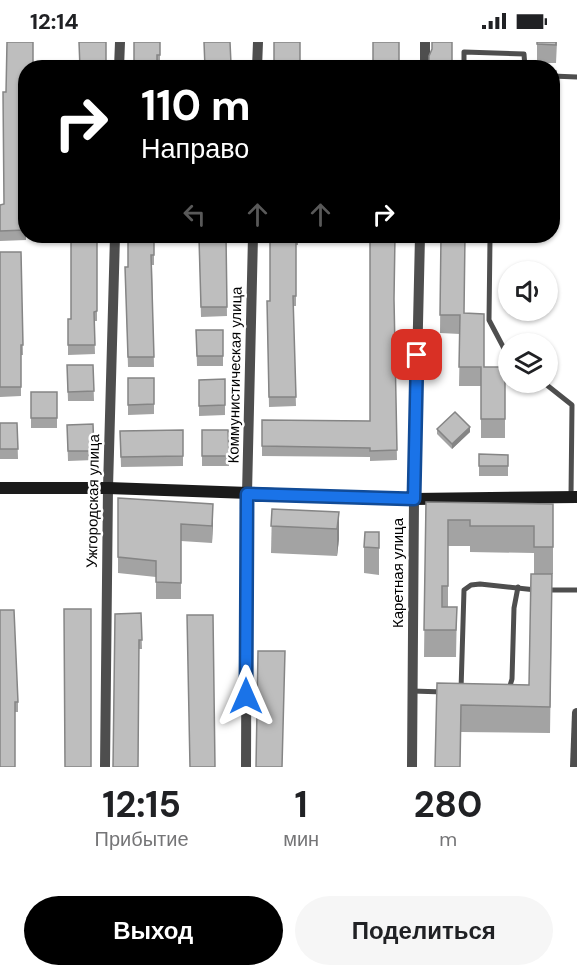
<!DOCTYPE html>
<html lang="ru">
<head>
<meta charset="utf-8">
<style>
  :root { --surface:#fff; --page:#f6f6f6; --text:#202124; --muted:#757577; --accent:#000 }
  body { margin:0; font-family:"DM Sans",sans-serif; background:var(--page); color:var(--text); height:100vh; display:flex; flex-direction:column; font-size:22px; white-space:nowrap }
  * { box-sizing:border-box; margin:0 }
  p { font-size:20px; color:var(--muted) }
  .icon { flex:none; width:33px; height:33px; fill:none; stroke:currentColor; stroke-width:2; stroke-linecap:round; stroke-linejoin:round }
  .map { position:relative; height:725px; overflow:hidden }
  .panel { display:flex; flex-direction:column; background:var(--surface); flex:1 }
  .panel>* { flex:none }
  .guide { position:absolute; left:18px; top:18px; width:542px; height:183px; border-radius:24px; box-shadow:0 2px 4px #0004; background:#000; color:#fff; overflow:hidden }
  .tools { position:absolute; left:498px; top:219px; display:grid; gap:12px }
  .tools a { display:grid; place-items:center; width:60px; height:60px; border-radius:50%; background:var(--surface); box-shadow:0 2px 4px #0004; font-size:30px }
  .pin { position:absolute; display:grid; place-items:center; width:51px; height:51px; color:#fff; margin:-26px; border-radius:12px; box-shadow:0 3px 9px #0006 }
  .me { position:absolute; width:66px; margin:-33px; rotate:0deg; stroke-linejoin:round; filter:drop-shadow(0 0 4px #0008) }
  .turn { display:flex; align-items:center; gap:21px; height:126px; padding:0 24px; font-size:27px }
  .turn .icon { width:78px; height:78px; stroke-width:2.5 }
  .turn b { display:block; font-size:42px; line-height:51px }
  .lanes { display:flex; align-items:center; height:57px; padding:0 24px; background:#0003; justify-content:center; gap:30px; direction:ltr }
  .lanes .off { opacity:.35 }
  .eta { display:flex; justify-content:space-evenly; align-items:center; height:102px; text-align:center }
  .eta b { font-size:36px; font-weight:700; line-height:42px }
  .primary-button { display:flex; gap:12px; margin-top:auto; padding:12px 24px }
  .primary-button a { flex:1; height:69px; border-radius:36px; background:var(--accent); color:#fff; font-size:24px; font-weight:700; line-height:69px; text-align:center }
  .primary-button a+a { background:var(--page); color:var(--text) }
  .status { display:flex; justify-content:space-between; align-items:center; height:42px; padding:0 30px; background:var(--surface); direction:ltr }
  .status svg { height:16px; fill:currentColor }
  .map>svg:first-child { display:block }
</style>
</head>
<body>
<div class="status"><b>12:14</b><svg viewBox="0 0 49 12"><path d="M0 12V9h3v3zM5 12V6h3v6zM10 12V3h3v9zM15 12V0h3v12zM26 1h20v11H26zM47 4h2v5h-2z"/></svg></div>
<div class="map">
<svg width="577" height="725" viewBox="0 0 577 725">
  <rect width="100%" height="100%" fill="#fff"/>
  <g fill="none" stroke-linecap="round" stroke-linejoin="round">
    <g stroke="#4e4e4e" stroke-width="5">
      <polyline points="464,26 464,10 524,12 525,26"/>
      <polyline points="552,34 577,35"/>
      <polyline points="490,197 489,278 508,314"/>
      <polyline points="543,340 572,363 571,454"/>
      <polyline points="546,548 577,548"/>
      <polyline points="509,647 512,637 514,566 518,545"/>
      <polyline points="461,648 464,548 471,543 480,542 536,548"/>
      <polyline points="412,649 444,650"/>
    </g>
    <g stroke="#4e4e4e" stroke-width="10">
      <polyline points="119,26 120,0"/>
      <polyline points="257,26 258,0"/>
      <polyline points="425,26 425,0"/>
      <polyline points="105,725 108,446 115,194"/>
      <polyline points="246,725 247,452 253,194"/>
      <polyline points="412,725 414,457 420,194"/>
      <polyline points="575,725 577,671"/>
    </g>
    <polyline stroke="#1b1b1b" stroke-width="12" points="0,446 108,446 414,457 577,455"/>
  </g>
  <g fill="#a3a3a3">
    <polygon points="160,0 160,22 134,21"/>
    <polygon points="525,0 557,0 556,21 537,21 537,0"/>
    <polygon points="26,26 26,198 0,199 0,163 4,162 6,50"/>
    <polygon points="552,29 556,29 554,181 552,181"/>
    <polygon points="97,194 97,279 94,279 95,312 68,313 68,277 71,277"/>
    <polygon points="154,194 154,223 152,223 154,325 128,325 125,225 128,225"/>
    <polygon points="226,194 227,274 201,275 199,196"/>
    <polygon points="298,194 298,203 296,203 296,264 293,264 296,364 269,365 267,259 270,259 272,199"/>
    <polygon points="441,194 464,271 484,325 505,325 505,396 481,396 481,344 459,344 460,292 440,291"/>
    <polygon points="0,210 21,210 23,313 21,313 21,354 0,355"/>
    <polygon points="394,260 397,418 370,419 370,415 262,414 262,378 370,379"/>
    <polygon points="196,288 223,288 223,324 197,324"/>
    <polygon points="67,323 93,323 94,359 68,359"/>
    <polygon points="128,336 154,336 154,372 128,373"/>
    <polygon points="225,337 225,373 199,374 199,338"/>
    <rect x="31" y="350" width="26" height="36"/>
    <polygon points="0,381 17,381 18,417 0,417"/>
    <polygon points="93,382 94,418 68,419 67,383"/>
    <polygon points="437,387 470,390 452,407 437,392"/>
    <polygon points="183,388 183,424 121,425 120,389"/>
    <polygon points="202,388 228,388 229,424 202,424"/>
    <polygon points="479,412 508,413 508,434 479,434"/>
    <polygon points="118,456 213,479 212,501 181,499 181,557 156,557 156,535 118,531"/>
    <polygon points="426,460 553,462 553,532 534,532 534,511 470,510 470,504 448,504 448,565 457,565 456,615 424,615"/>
    <polygon points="272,467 339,470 339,497 337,514 271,511"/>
    <polygon points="379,490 379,533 364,531 364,505"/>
    <polygon points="552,559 550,691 461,690 437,641 529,643"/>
    <polygon points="0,568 18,660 18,670 15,670"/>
    <polygon points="141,571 142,607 139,607 113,725"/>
  </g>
  <g fill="#858585">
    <polygon points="470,385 470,390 452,407 452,402"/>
    <polygon points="213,462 213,479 212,501 212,484"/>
    <polygon points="339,470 339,497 337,514 337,487"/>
  </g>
  <g fill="#bebebe" stroke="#858585" stroke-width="1.5">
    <polygon points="7,0 33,0 33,26 26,26 26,188 0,189 0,163 4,162 3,50 6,50"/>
    <polygon points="79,0 106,0 106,26 80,26"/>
    <polygon points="134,0 160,0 160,13 157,13 157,26 131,26 131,21 134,21"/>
    <polygon points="204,0 230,0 231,22 228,22 228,26 205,26"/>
    <rect x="274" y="0" width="26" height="26"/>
    <rect x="373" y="0" width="26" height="26"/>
    <polygon points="432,0 452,0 452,26 429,26 429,14 432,7"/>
    <polygon points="537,0 556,0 556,3 537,2"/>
    <polygon points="552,29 556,29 554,162 552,162"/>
    <polygon points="71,194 97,194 97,269 94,270 95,303 68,303 68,277 71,277"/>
    <polygon points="128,194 154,194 154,213 151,213 154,315 128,315 125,225 128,225"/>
    <polygon points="203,194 226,194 227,265 201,265 199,196 203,196"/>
    <polygon points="272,194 298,194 296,194 296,254 293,254 296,355 269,355 267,259 270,259 270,199 272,199"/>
    <polygon points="370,194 395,194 394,257 397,408 370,409 370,406 262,404 262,378 370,379"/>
    <polygon points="441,194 465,194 464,271 484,272 484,325 505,325 505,377 481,377 481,325 459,325 460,273 440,273"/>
    <polygon points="0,210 21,210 23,303 21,303 21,345 0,345"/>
    <polygon points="196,288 223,288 223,314 197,314"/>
    <polygon points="67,323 93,323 94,349 68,350"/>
    <polygon points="128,336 154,336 154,362 128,363"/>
    <polygon points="225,337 225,363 199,364 199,338"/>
    <rect x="31" y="350" width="26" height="26"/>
    <polygon points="455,370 470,385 452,402 437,387"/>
    <polygon points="0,381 17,381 18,407 0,407"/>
    <polygon points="93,382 94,409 68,409 67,383"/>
    <polygon points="183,388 183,414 121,415 120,389"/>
    <polygon points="202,388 228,388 229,414 202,414"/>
    <polygon points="479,412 508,413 508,424 479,424"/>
    <polygon points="118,456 213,462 212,484 181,482 181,541 156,540 156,519 118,515"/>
    <polygon points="426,460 553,462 553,505 534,505 534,484 470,484 470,478 448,478 448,544 442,544 442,565 457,565 456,588 424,588"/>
    <polygon points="272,467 339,470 337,487 271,484"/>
    <polygon points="365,490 379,490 379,506 364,505"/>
    <polygon points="531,532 552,532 550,665 461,663 460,725 435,725 437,641 529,643"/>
    <polygon points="64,567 91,567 91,725 65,725"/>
    <polygon points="0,568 14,568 18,660 15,660 15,725 0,725"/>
    <polygon points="141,571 142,598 139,598 138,725 113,725 115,572"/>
    <polygon points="187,573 213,573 215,725 190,725"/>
    <polygon points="258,609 285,609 282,725 256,725"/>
  </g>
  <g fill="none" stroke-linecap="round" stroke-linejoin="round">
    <g stroke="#114b97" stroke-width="15">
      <polyline id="route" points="246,654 247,452 414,457 417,313"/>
    </g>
    <use href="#route" stroke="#1a73e8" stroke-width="10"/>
  </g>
  <g text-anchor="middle" stroke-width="5" stroke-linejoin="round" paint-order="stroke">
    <g font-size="15" fill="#000" stroke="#fff">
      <text transform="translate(235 333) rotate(-89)" y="5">Коммунистическая улица</text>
      <text transform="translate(93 459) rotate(-89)" y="5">Ужгородская улица</text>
      <text transform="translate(398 531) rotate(-90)" y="5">Каретная улица</text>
    </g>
  </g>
</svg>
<div class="tools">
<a><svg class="icon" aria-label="sound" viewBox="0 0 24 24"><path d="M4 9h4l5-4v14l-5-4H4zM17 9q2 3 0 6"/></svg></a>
<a><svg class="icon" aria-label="layers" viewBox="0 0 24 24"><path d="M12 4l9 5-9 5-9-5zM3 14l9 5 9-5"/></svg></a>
</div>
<div class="pin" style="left:417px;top:313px;background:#d93025"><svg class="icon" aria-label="arrive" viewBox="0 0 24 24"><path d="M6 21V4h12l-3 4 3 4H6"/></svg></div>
<svg class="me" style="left:246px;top:654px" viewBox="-20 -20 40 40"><path d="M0-17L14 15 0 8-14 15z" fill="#1a73e8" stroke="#fff" stroke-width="4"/></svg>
<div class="guide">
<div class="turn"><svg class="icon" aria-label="right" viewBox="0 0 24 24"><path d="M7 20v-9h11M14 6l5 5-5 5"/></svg><div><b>110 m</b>Направо</div></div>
<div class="lanes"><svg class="icon off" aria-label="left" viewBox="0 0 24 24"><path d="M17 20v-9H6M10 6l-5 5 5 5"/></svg><svg class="icon off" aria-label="ahead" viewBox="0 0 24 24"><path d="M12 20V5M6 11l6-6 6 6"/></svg><svg class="icon off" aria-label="ahead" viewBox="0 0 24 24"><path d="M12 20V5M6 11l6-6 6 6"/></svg><svg class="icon" aria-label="right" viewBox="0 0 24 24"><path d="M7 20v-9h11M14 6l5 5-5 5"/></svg></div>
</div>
</div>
<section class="panel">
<div class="eta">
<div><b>12:15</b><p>Прибытие</p></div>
<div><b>1</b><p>мин</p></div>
<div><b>280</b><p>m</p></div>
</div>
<div class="primary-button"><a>Выход</a><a>Поделиться</a></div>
</section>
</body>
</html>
